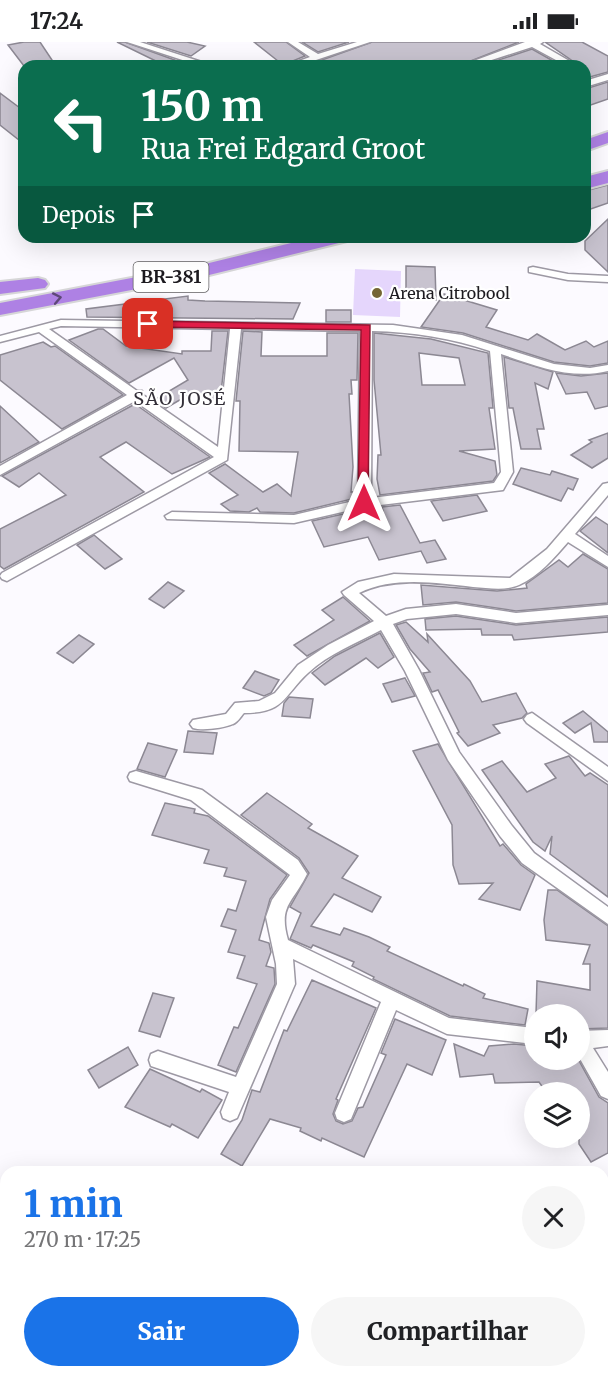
<!DOCTYPE html>
<html lang="pt">
<head>
<meta charset="utf-8">
<style>
  :root { --surface:#fff; --page:#f6f6f6; --text:#202124; --muted:#757577; --accent:#1a73e8 }
  body { margin:0; font-family:Merriweather,serif; background:var(--page); color:var(--text); height:100vh; display:flex; flex-direction:column; font-size:22px; white-space:nowrap }
  * { box-sizing:border-box; margin:0 }
  p { font-size:20px; color:var(--muted) }
  .icon { flex:none; width:33px; height:33px; fill:none; stroke:currentColor; stroke-width:2; stroke-linecap:round; stroke-linejoin:round }
  .map { position:relative; flex:1; overflow:hidden }
  .sheet { position:absolute; left:0px; top:1124px; width:609px; height:212px; display:flex; flex-direction:column; background:var(--surface); border-radius:18px 18px 0 0; box-shadow:0 6px 24px #0002 }
  .sheet>* { flex:none }
  .hud { position:absolute; left:18px; top:18px; width:573px; height:183px; border-radius:18px; box-shadow:0 6px 24px #0002; background:#0b6e4f; color:#fff; overflow:hidden }
  .buttons { position:absolute; left:524px; top:962px; display:grid; gap:12px }
  .buttons a { display:grid; place-items:center; width:66px; height:66px; border-radius:50%; background:var(--surface); box-shadow:0 6px 24px #0002; font-size:30px }
  .pin { position:absolute; display:grid; place-items:center; width:51px; height:51px; color:#fff; margin:-26px; border-radius:12px; box-shadow:0 3px 9px #0006 }
  .me { position:absolute; width:66px; margin:-33px; rotate:0deg; stroke-linejoin:round; filter:drop-shadow(0 0 4px #0008) }
  .turn { display:flex; align-items:center; gap:21px; height:126px; padding:0 24px; font-size:27px }
  .turn .icon { width:78px; height:78px; stroke-width:2.5 }
  .turn b { display:block; font-size:42px; line-height:51px }
  .then { display:flex; align-items:center; height:57px; padding:0 24px; background:#0003; gap:12px; font-size:22px }
  .round { display:grid; place-items:center; flex:none; width:63px; height:63px; border-radius:32px; background:var(--page) }
  .overview { display:flex; align-items:center; justify-content:space-between; height:102px; padding:0 24px }
  h1 { font-size:36px; font-weight:800; line-height:45px; color:var(--accent) }
  .action { display:flex; gap:12px; margin-top:auto; padding:12px 24px }
  .action a { flex:1; height:69px; border-radius:36px; background:var(--accent); color:#fff; font-size:24px; font-weight:800; line-height:69px; text-align:center }
  .action a+a { background:var(--page); color:var(--text) }
  .status { display:flex; justify-content:space-between; align-items:center; height:42px; padding:0 30px; background:var(--surface); direction:ltr }
  .status svg { height:16px; fill:currentColor }
  .map>svg:first-child { display:block }
</style>
</head>
<body>
<div class="status"><b>17:24</b><svg viewBox="0 0 49 12"><path d="M0 12V9h3v3zM5 12V6h3v6zM10 12V3h3v9zM15 12V0h3v12zM26 1h20v11H26zM47 4h2v5h-2z"/></svg></div>
<div class="map">
<svg width="608" height="1334" viewBox="0 0 608 1334">
  <rect width="100%" height="100%" fill="#fcfaff"/>
  <polygon fill="#e5d6fc" points="355,227 401,229 400,275 353,273"/>
  <g fill="#c8c3cf" stroke="#8c8893" stroke-width="1.5" fill-rule="evenodd">
    <polygon points="24,0 40,0 56,24 24,24 8,3"/>
    <polygon points="117,0 125,0 183,21 179,24 166,24"/>
    <polygon points="147,0 187,0 205,4 191,14"/>
    <polygon points="254,0 286,0 305,14 283,23"/>
    <polygon points="302,0 349,0 318,10"/>
    <polygon points="372,0 519,0 458,24 305,24"/>
    <polygon points="545,0 582,0 608,14 608,30 586,36 585,24 580,24"/>
    <polygon points="532,7 562,24 480,24"/>
    <polygon points="608,40 608,57 585,65 585,47"/>
    <polygon points="0,51 24,69 24,102 0,83"/>
    <polygon points="608,143 608,161 585,169 585,149"/>
    <polygon points="608,177 608,230 585,208 585,199"/>
    <polygon points="406,224 435,225 436,258 406,257"/>
    <polygon points="444,252 497,268 486,285 528,298 537,292 565,308 586,299 594,305 608,299 608,321 590,324 554,320 463,291 421,285"/>
    <polygon points="188,254 188,258 205,259 300,261 293,277 87,275 86,267"/>
    <rect x="326" y="268" width="25" height="12"/>
    <polygon points="98,287 103,287 126,304 182,312 182,309 211,309 212,289 228,289 220,359 201,359 195,349 166,366 154,358 188,338 174,316 129,341 69,298"/>
    <polygon points="243,289 262,290 261,314 327,314 327,291 358,291 357,338 351,338 352,352 349,352 353,425 351,450 356,450 356,456 294,471 260,470 257,466 249,470 230,469 221,462 238,453 209,431 225,422 263,450 277,442 291,454 298,410 239,409 240,359 236,359"/>
    <path d="M374,291L431,297L488,311L493,366H489L495,407L459,409L495,419L497,433L493,439L380,453L377,437L378,413H381L374,338ZM419,311L459,316L465,343H422Z"/>
    <polygon points="43,300 51,305 55,304 123,353 62,387 0,338 0,313"/>
    <polygon points="504,315 553,330 548,347 535,341 544,387 537,387 541,407 521,407 513,366 509,366"/>
    <polygon points="556,331 581,334 608,331 608,364 595,367 587,350 566,352"/>
    <polygon points="135,362 210,415 172,432 126,400 100,415 144,450 4,527 0,524 0,487 66,453 39,431 19,445 2,434"/>
    <polygon points="0,364 39,400 0,421"/>
    <polygon points="608,391 608,416 592,426 571,413 592,400 589,398"/>
    <polygon points="521,426 550,433 552,429 578,437 573,448 568,446 561,459 513,442"/>
    <polygon points="477,453 487,469 443,479 431,459"/>
    <polygon points="400,463 420,501 435,498 446,517 427,521 421,509 379,518 368,495 324,505 312,479 352,470 350,476 383,469 382,465"/>
    <polygon points="596,475 608,483 608,511 580,489"/>
    <polygon points="94,493 122,517 105,527 77,503"/>
    <polygon points="583,512 608,527 608,561 516,569 456,560 423,563 421,543 497,549 527,546 526,542 559,518 568,525"/>
    <polygon points="168,540 184,549 164,566 149,557"/>
    <polygon points="343,555 370,579 307,614 294,603 334,578 322,568"/>
    <polygon points="456,574 516,583 608,575 608,590 514,598 512,593 482,593 481,587 426,588 425,577"/>
    <polygon points="406,580 428,600 427,592 470,639 482,660 516,651 527,671 522,676 493,683 500,691 468,704 457,691 459,690 438,648 432,650 423,631 430,630 410,607 396,583"/>
    <polygon points="380,591 394,615 378,626 366,616 325,643 312,631 335,614"/>
    <polygon points="79,593 94,602 73,621 57,611"/>
    <polygon points="255,629 279,638 271,651 264,654 243,646"/>
    <polygon points="405,636 415,654 392,660 383,642"/>
    <polygon points="289,655 313,657 310,676 282,674 284,661"/>
    <polygon points="583,669 608,690 608,700 594,700 591,681 575,691 563,681"/>
    <polygon points="188,689 217,691 213,712 184,710"/>
    <polygon points="148,701 177,708 165,735 137,727"/>
    <polygon points="438,702 500,804 503,802 521,823 535,833 520,868 479,857 493,841 459,842 453,823 452,783 413,709"/>
    <polygon points="569,714 585,734 590,731 608,743 608,855 550,812 552,794 545,809 533,800 482,728 502,719 527,750 556,736 545,722"/>
    <polygon points="267,751 312,782 308,786 358,814 342,836 381,855 372,870 334,852 311,884 340,893 344,886 369,895 390,905 387,909 463,944 464,942 485,952 483,956 528,967 525,983 450,974 373,937 374,935 352,924 354,920 313,903 311,906 290,897 301,871 290,865 309,831 299,816 241,773"/>
    <polygon points="165,761 195,767 194,771 208,774 287,833 270,857 259,898 269,901 271,910 266,924 274,926 275,942 236,1030 218,1023 234,985 238,986 257,942 237,936 245,914 228,910 236,888 221,884 228,867 236,869 246,839 224,834 227,826 204,821 209,808 152,793"/>
    <polygon points="548,848 557,848 608,884 608,986 579,987 579,972 536,972 537,939 590,948 590,922 583,922 590,903 546,898 544,878"/>
    <polygon points="312,938 376,966 336,1057 338,1058 333,1072 336,1079 343,1082 352,1079 358,1066 363,1065 386,1013 381,1011 395,977 446,998 432,1033 407,1022 364,1115 322,1096 321,1099 300,1089 301,1086 270,1077 242,1124 221,1112 242,1078 252,1048 260,1050 284,988 287,989"/>
    <polygon points="153,951 174,956 160,995 139,989"/>
    <polygon points="454,1002 484,1014 489,1004 514,1002 534,1004 534,1017 578,1017 599,1055 608,1061 608,1111 591,1120 579,1102 579,1050 546,1050 539,1040 495,1041 493,1032 460,1035"/>
    <polygon points="128,1005 138,1023 99,1046 88,1028"/>
    <polygon points="150,1027 200,1050 202,1047 222,1058 198,1096 172,1082 170,1085 125,1065"/>
  </g>
  <g fill="none" stroke-linecap="round" stroke-linejoin="round">
    <g stroke="#9d99a4" stroke-width="3">
      <g id="minor">
        <polygon points="127,0 140,0 214,24 201,24"/>
        <polygon points="288,0 298,0 318,12 357,0 370,0 298,24 285,24 310,15"/>
        <polygon points="525,0 543,0 540,2 578,24 567,24 532,5 473,24 460,24"/>
        <polygon points="608,32 608,38 585,45 585,39"/>
        <polygon points="533,225 568,232 608,234 608,240 568,238 529,230 529,226"/>
        <path d="M61,278L393,283L462,293L554,322L590,326L608,323V329C571,338 536,324 501,312L513,430L503,448L364,465L294,481L167,477L165,474L172,470L294,473L358,458L360,289L241,287L227,418L7,539L2,537L0,534L2,531L214,415L135,359L0,433V424L127,353L39,290L0,300V294ZM61,284L230,287L218,405L143,353L142,349H137L49,287ZM372,289C412,290 452,296 490,309L501,430L494,441L371,456Z"/>
        <path d="M608,441V453L575,492L608,514V525L568,500C554,516 539,534 519,543C505,549 489,546 473,545C436,541 394,534 359,551L386,574L406,567L456,562L516,571L608,563V573L516,581L456,572L407,577L393,582L419,628L459,710L512,784L534,811L608,865V882L522,821L500,794L448,718L405,629L381,588C357,601 328,612 308,631C283,654 285,671 244,671C241,674 238,680 233,682C224,686 202,689 193,686L190,682L193,678L226,672L235,661L259,659L275,651L298,623L328,603L374,579L344,553L342,550L358,540L394,532L510,536L547,507L603,442Z"/>
        <polygon points="532,671 608,725 608,739 527,681 524,677 527,673"/>
        <path d="M136,729L202,748L298,818L307,832C293,861 278,863 288,898L449,976L534,986V1002L447,992L396,968L351,1077L344,1080L337,1077L335,1071L381,960L293,917L295,942L237,1076L230,1079L223,1076L221,1070L229,1050L151,1024L149,1018L151,1012L158,1009L236,1035L277,942L276,922L266,875L272,858L290,833L191,758L130,739L128,735L130,731Z"/>
        <polygon points="608,988 608,1004 593,1006 608,1030 608,1057 601,1054 579,1015 579,989"/>
        <polygon points="0,1189 6,1191 6,1213 0,1211"/>
        <polygon points="294,1329 327,1329 329,1334 296,1334"/>
      </g>
    </g>
    <g stroke="#d6d6d7" stroke-width="4">
      <g id="motorway">
        <polygon points="608,90 608,101 585,109 585,98"/>
        <polygon points="608,129 608,141 585,147 585,135"/>
        <polygon points="316,195 350,195 347,199 205,234 0,273 0,261 205,222"/>
        <polygon points="38,236 45,238 48,242 45,246 0,252 0,240"/>
      </g>
    </g>
    <use href="#minor" fill="#fff" fill-rule="evenodd"/>
    <use href="#motorway" fill="#ae81e4" fill-rule="evenodd"/>
  </g>
  <defs><path id="oneway-chevron" d="M-2-3.5L2.5 0L-2 3.5" fill="none" stroke-width="1.6" stroke-linecap="round" stroke-linejoin="round" transform="scale(1.5)"/></defs>
  <use stroke="#5e4878" href="#oneway-chevron" transform="translate(57 256) rotate(-11)"/>
  <polygon fill="#e11d48" stroke="#92132f" stroke-width="1.5" points="145,279 370,283 368,464 364,465 358,461 361,288 148,285 145,284"/>
  <circle fill="#756634" stroke="#fff" stroke-width="2" cx="377" cy="251" r="6"/>
  <g text-anchor="middle" stroke-width="4.5" stroke-linejoin="round" paint-order="stroke">
    <g font-size="16" fill="#1c1a1f" stroke="#fff" text-anchor="start">
      <text x="389" y="257">Arena Citrobool</text>
    </g>
    <rect fill="#fff" stroke="#605f62" stroke-width="1.5" x="133.5" y="220" width="75" height="30" rx="4.5"/>
    <g font-size="18" font-weight="bold" fill="#1c1a1f">
      <text x="171" y="241">BR-381</text>
    </g>
    <g font-size="18" letter-spacing="1.5" fill="#332f38" stroke="#fff">
      <text x="180" y="363">SÃO JOSÉ</text>
    </g>
  </g>
</svg>
<div class="buttons">
<a><svg class="icon" aria-label="sound" viewBox="0 0 24 24"><path d="M4 9h4l5-4v14l-5-4H4zM17 9q2 3 0 6"/></svg></a>
<a><svg class="icon" aria-label="layers" viewBox="0 0 24 24"><path d="M12 4l9 5-9 5-9-5zM3 14l9 5 9-5"/></svg></a>
</div>
<div class="pin" style="left:148px;top:282px;background:#d93025"><svg class="icon" aria-label="arrive" viewBox="0 0 24 24"><path d="M6 21V4h12l-3 4 3 4H6"/></svg></div>
<svg class="me" style="left:364px;top:461px" viewBox="-20 -20 40 40"><path d="M0-17L14 15 0 8-14 15z" fill="#e11d48" stroke="#fff" stroke-width="4"/></svg>
<div class="hud">
<div class="turn"><svg class="icon" aria-label="left" viewBox="0 0 24 24"><path d="M17 20v-9H6M10 6l-5 5 5 5"/></svg><div><b>150 m</b>Rua Frei Edgard Groot</div></div>
<div class="then">Depois<svg class="icon" aria-label="arrive" viewBox="0 0 24 24"><path d="M6 21V4h12l-3 4 3 4H6"/></svg></div>
</div>
<section class="sheet">
<div class="overview"><div><h1>1 min</h1><p>270 m · 17:25</p></div><a class="round"><svg class="icon" aria-label="close" viewBox="0 0 24 24"><path d="M6 6l12 12M18 6L6 18"/></svg></a></div>
<div class="action"><a>Sair</a><a>Compartilhar</a></div>
</section>
</div>
</body>
</html>
